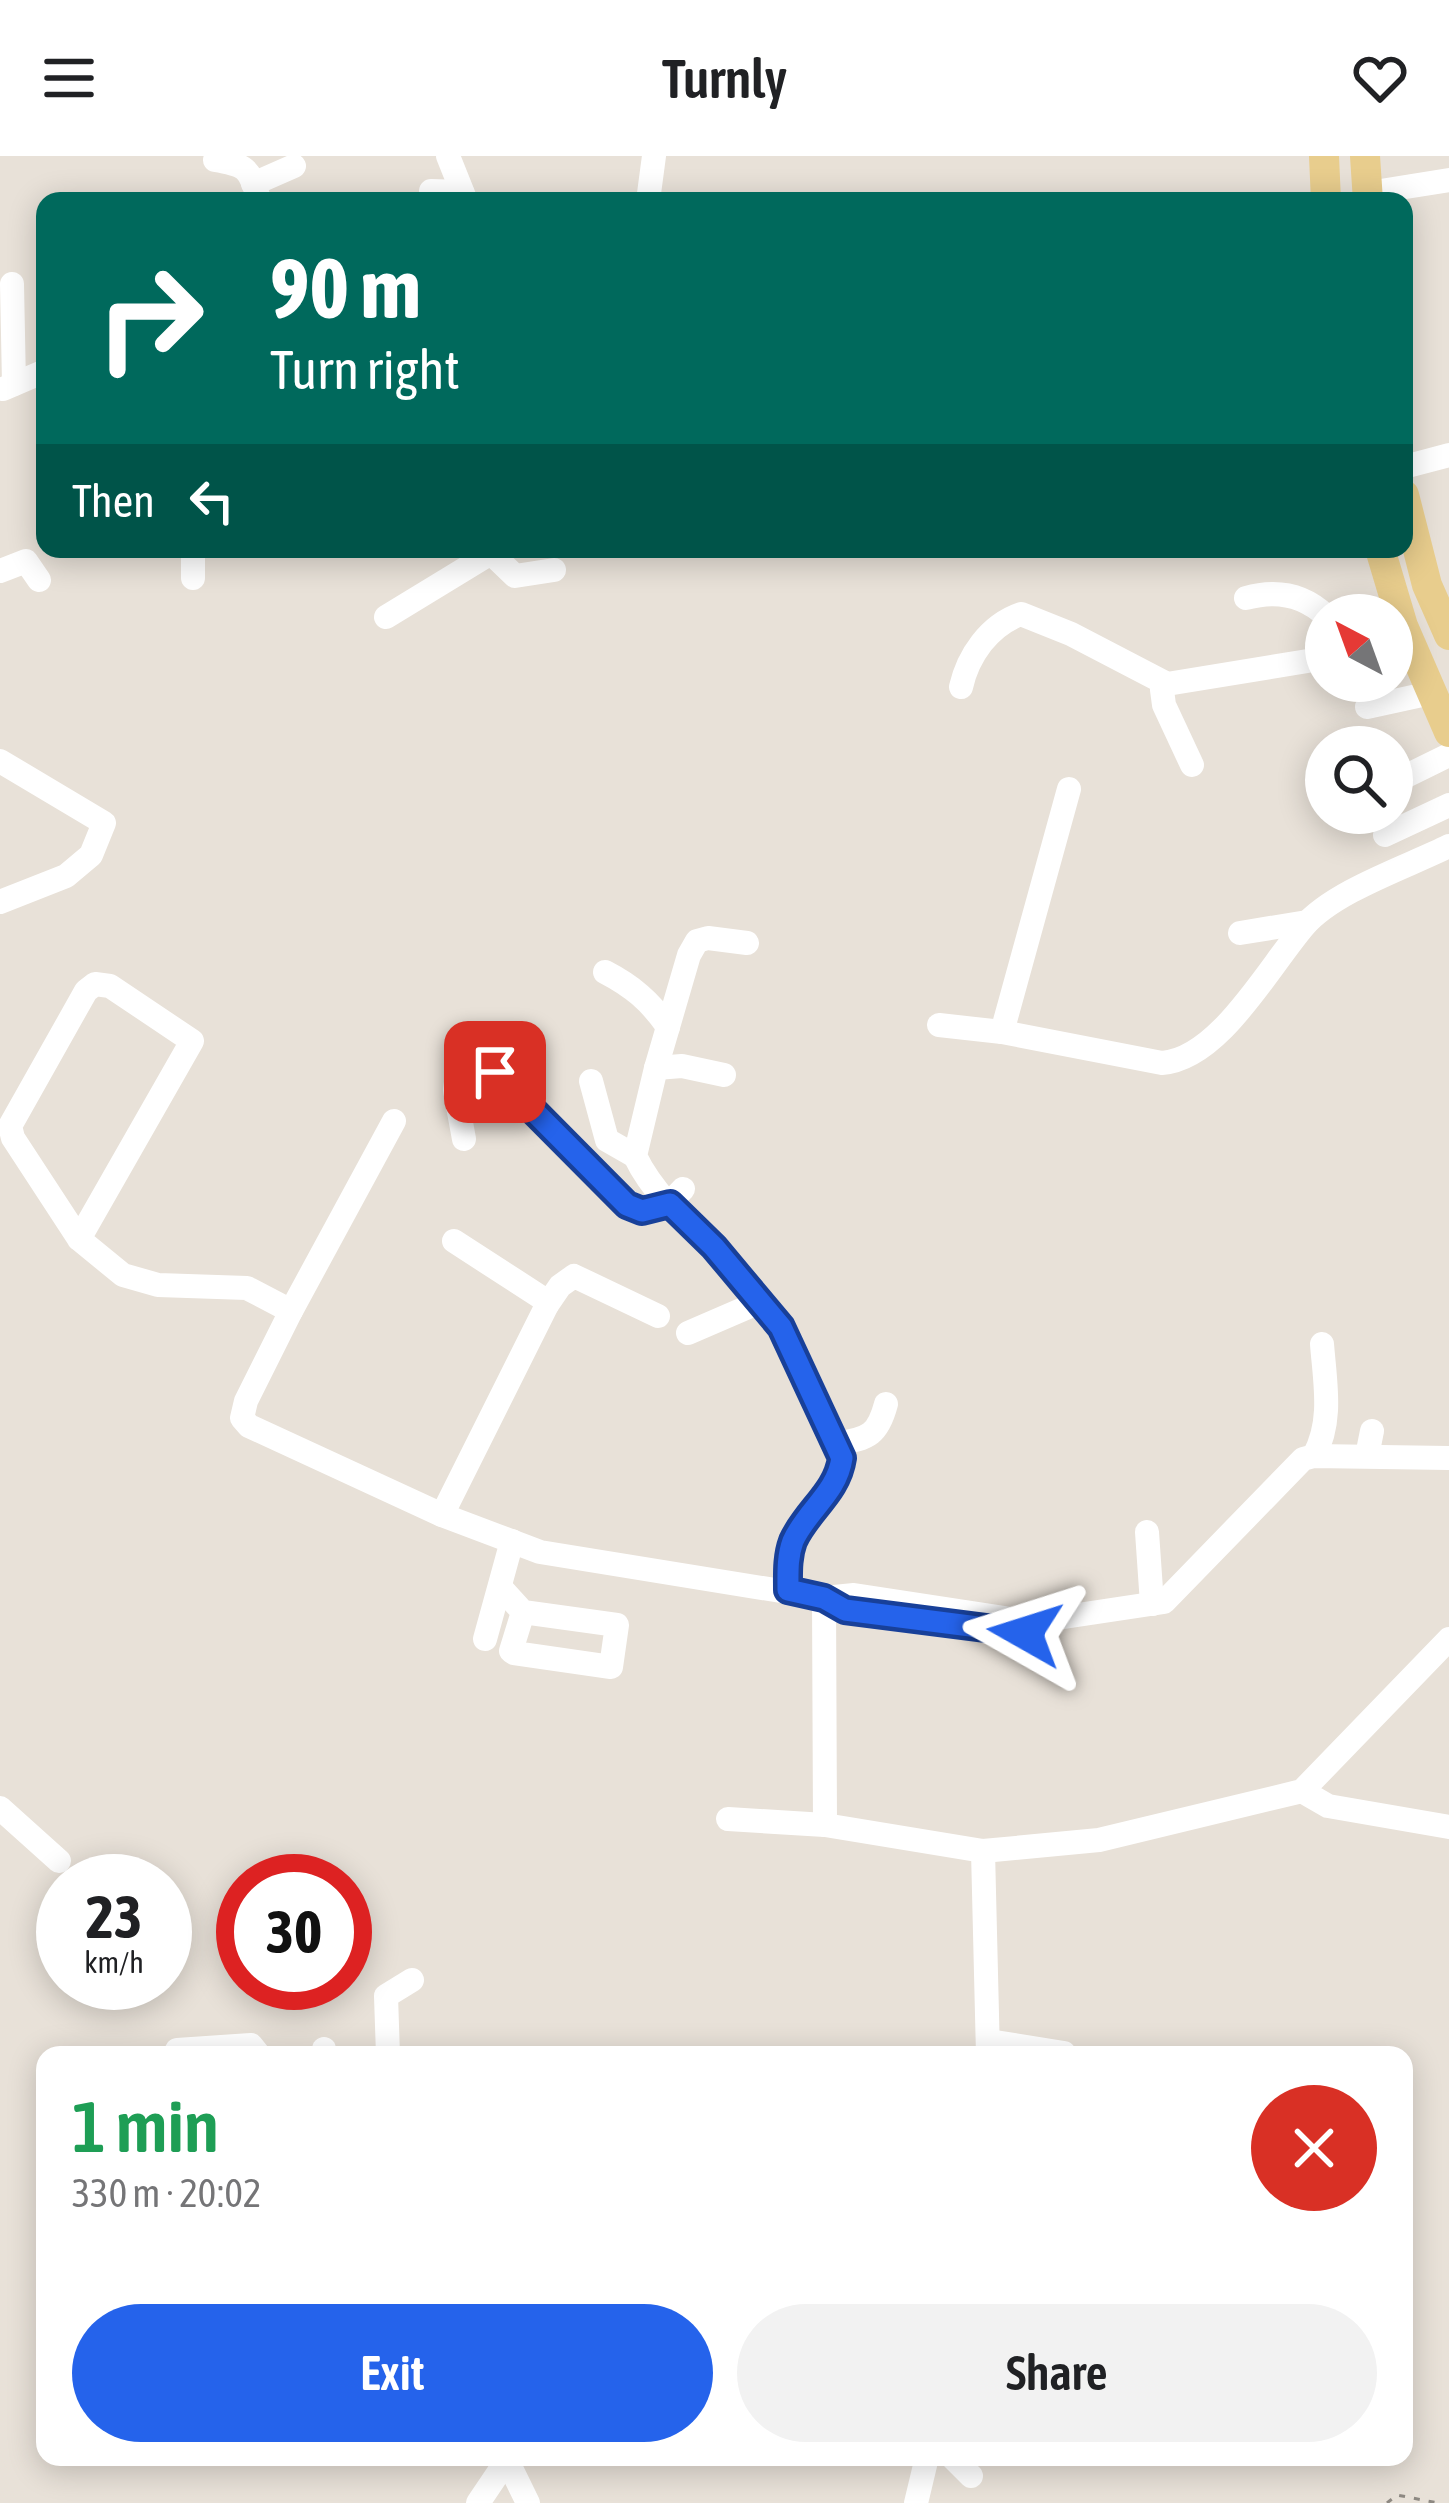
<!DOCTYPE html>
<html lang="en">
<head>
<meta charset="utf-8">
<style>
  :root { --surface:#fff; --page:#f2f2f2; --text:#202124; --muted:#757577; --accent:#2563eb }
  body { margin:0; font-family:"Asap Condensed",sans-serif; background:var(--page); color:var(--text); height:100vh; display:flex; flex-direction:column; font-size:45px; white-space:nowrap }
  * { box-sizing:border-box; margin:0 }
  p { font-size:39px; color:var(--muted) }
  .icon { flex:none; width:66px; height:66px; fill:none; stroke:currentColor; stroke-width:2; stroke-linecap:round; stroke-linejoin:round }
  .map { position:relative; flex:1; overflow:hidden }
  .sheet { position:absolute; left:36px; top:1890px; width:1377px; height:420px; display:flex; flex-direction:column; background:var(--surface); border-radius:24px; box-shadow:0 6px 30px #0003 }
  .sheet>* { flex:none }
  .hud { position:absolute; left:36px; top:36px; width:1377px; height:366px; border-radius:24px; box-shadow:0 6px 30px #0003; background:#00695c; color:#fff; overflow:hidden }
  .needle { width:78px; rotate:319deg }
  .controls { position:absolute; left:1305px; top:438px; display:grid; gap:24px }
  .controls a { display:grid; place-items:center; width:108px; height:108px; border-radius:50%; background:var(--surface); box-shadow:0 6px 30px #0003; font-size:60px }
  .speed { position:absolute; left:36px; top:1698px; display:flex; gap:24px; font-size:60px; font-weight:700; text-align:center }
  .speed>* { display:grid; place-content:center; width:156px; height:156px; border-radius:50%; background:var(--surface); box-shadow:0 6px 30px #0003; line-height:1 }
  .speed small { font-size:30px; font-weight:400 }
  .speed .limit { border:18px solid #d22; background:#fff; color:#111 }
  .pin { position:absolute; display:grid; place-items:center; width:102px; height:102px; color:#fff; margin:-51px; border-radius:24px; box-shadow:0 6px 18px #0006 }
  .me { position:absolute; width:132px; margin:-66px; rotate:276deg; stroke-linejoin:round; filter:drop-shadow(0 0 9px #0008) }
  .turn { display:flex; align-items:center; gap:42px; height:252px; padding:0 36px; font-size:54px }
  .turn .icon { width:156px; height:156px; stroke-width:2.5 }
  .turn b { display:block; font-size:84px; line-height:102px }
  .then { display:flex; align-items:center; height:114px; padding:0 36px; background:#0003; gap:24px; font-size:45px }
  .round { display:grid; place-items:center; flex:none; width:126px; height:126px; border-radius:63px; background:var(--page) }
  .headline { display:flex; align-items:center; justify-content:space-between; height:204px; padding:0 36px }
  h1 { font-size:72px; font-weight:600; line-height:90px; color:#1e9e55 }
  .cta { display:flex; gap:24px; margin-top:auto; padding:24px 36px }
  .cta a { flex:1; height:138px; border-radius:72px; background:var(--accent); color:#fff; font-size:48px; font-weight:600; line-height:138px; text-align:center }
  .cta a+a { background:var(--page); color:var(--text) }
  header { display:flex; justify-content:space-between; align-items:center; height:156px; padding:0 36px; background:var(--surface); font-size:54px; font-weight:600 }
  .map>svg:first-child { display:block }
</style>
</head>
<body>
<header><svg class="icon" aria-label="menu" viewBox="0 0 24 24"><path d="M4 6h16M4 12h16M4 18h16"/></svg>Turnly<svg class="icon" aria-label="heart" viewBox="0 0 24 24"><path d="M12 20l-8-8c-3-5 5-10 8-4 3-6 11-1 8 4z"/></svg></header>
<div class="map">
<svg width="1449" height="2347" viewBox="0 0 1449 2347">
  <rect width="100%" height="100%" fill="#e8e1d8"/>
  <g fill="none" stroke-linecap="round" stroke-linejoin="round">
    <polyline stroke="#8e8982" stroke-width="3" stroke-dasharray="6 9" stroke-linecap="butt" points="1387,2347 1397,2339 1438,2347"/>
    <g stroke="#fff" stroke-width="24">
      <polyline points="448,0 466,45"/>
      <path d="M215,4C250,10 248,13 260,45"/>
      <polyline points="253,28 294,10"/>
      <polyline points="431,35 462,36"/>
      <polyline points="1368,37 1449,24"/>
      <polyline points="648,45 654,0"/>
      <polyline points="12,128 14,228"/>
      <polyline points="3,233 45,215"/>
      <polyline points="1404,311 1449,299"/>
      <polyline points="491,397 515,420 554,414"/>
      <polyline points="0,415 26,405 39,424"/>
      <polyline points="193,422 193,397 197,393"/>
      <path d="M1246,442C1275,434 1303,438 1326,460"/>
      <polyline points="386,461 491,397 491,393"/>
      <path d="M961,531C968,500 989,469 1021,458L1071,478L1167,528L1326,502"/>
      <polyline points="1162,534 1164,549 1192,609"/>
      <polyline points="1367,551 1431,537"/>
      <polyline points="0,605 104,667 91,699 66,720 0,746"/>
      <polyline points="1392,627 1449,599"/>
      <path d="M1069,633L1002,876L1162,907C1219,903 1268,812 1304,770C1334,735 1407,711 1449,690"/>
      <polyline points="1385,679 1449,649"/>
      <polyline points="1240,777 1307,766"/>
      <path d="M747,787L708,782L697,785L689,799L656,912L635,1000C661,1055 726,1099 764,1147C796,1188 815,1240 838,1287C851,1332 808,1350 793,1387C787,1402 788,1418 788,1434"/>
      <path d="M605,816C632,830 650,845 668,871"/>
      <polyline points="939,869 1002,876"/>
      <path d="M462,883L627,1049C652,1060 666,1052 683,1033"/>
      <polyline points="462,883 455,934 464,983"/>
      <polyline points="656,912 682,910 724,919"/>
      <polyline points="591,925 607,984 635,1000"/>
      <polyline points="394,965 291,1155 246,1245 242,1262 249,1270 442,1359 540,1396 824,1442 854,1439 1031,1466 1164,1446 1303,1303 1314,1300 1449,1302"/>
      <polyline points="79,1083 192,885 110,830 95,828 86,835 10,970 13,982 79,1083 123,1119 158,1129 247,1132 291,1155"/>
      <polyline points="547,1149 560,1130 574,1120 658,1160"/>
      <polyline points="688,1177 762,1145"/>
      <path d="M838,1287C869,1283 878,1278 886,1248"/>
      <path d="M1314,1300C1333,1265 1325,1227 1322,1188"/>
      <polyline points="1367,1300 1372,1275"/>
      <polyline points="442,1359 547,1149 542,1142 454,1085"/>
      <polyline points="1147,1376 1152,1448"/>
      <polyline points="502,1433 523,1456 617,1469 611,1511 514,1497 511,1495 523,1456"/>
      <polyline points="824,1442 825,1669"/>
      <polyline points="485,1483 512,1385"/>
      <polyline points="1302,1635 1328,1650 1449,1671"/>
      <polyline points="0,1652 59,1705"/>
      <polyline points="728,1663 825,1669 983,1695 1099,1684 1302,1635 1449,1483"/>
      <polyline points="983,1695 988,1899"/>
      <polyline points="989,1885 1064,1897"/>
      <polyline points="177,1894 251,1889 259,1899"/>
      <polyline points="324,1899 324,1893"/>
      <polyline points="388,1899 386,1840 412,1824"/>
      <polyline points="952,2301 971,2320"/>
      <polyline points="507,2304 528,2347"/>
      <polyline points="478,2347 509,2301"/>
      <polyline points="916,2347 927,2301"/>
    </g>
    <g stroke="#e8cd8d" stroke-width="30">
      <polyline points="1324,0 1326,45"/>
      <polyline points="1365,0 1368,45"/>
      <polyline points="1404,339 1427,429 1449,479"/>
      <polyline points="1380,393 1403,470 1449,576"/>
    </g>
  </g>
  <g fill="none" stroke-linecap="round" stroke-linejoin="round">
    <g stroke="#184099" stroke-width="30">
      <path id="route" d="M495,916L627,1049L642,1055L670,1048L714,1091L781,1171L842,1302C837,1337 807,1354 793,1385C787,1401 788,1418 788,1434L824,1442L845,1454L1025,1477"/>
    </g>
    <use href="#route" stroke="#2563eb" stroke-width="21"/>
  </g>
</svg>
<div class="controls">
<a><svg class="needle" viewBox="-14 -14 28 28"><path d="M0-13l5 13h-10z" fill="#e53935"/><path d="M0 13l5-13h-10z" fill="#757577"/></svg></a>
<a><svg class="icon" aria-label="search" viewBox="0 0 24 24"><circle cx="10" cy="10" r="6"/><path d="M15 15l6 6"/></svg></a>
</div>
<div class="speed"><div>23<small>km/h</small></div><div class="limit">30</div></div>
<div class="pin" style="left:495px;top:916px;background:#d93025"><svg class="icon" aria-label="arrive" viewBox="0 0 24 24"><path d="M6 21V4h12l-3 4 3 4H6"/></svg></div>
<svg class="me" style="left:1025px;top:1477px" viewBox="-20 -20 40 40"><path d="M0-17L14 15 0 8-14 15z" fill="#2563eb" stroke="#fff" stroke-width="4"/></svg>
<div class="hud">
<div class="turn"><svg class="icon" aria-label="right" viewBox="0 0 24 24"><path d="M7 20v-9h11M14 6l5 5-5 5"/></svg><div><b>90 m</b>Turn right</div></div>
<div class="then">Then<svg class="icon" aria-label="left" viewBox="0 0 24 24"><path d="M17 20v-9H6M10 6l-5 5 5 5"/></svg></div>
</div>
<section class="sheet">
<div class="headline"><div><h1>1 min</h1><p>330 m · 20:02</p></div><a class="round" style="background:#d93025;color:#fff"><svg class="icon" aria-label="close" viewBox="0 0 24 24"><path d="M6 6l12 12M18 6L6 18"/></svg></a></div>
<div class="cta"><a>Exit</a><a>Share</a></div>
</section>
</div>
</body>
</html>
